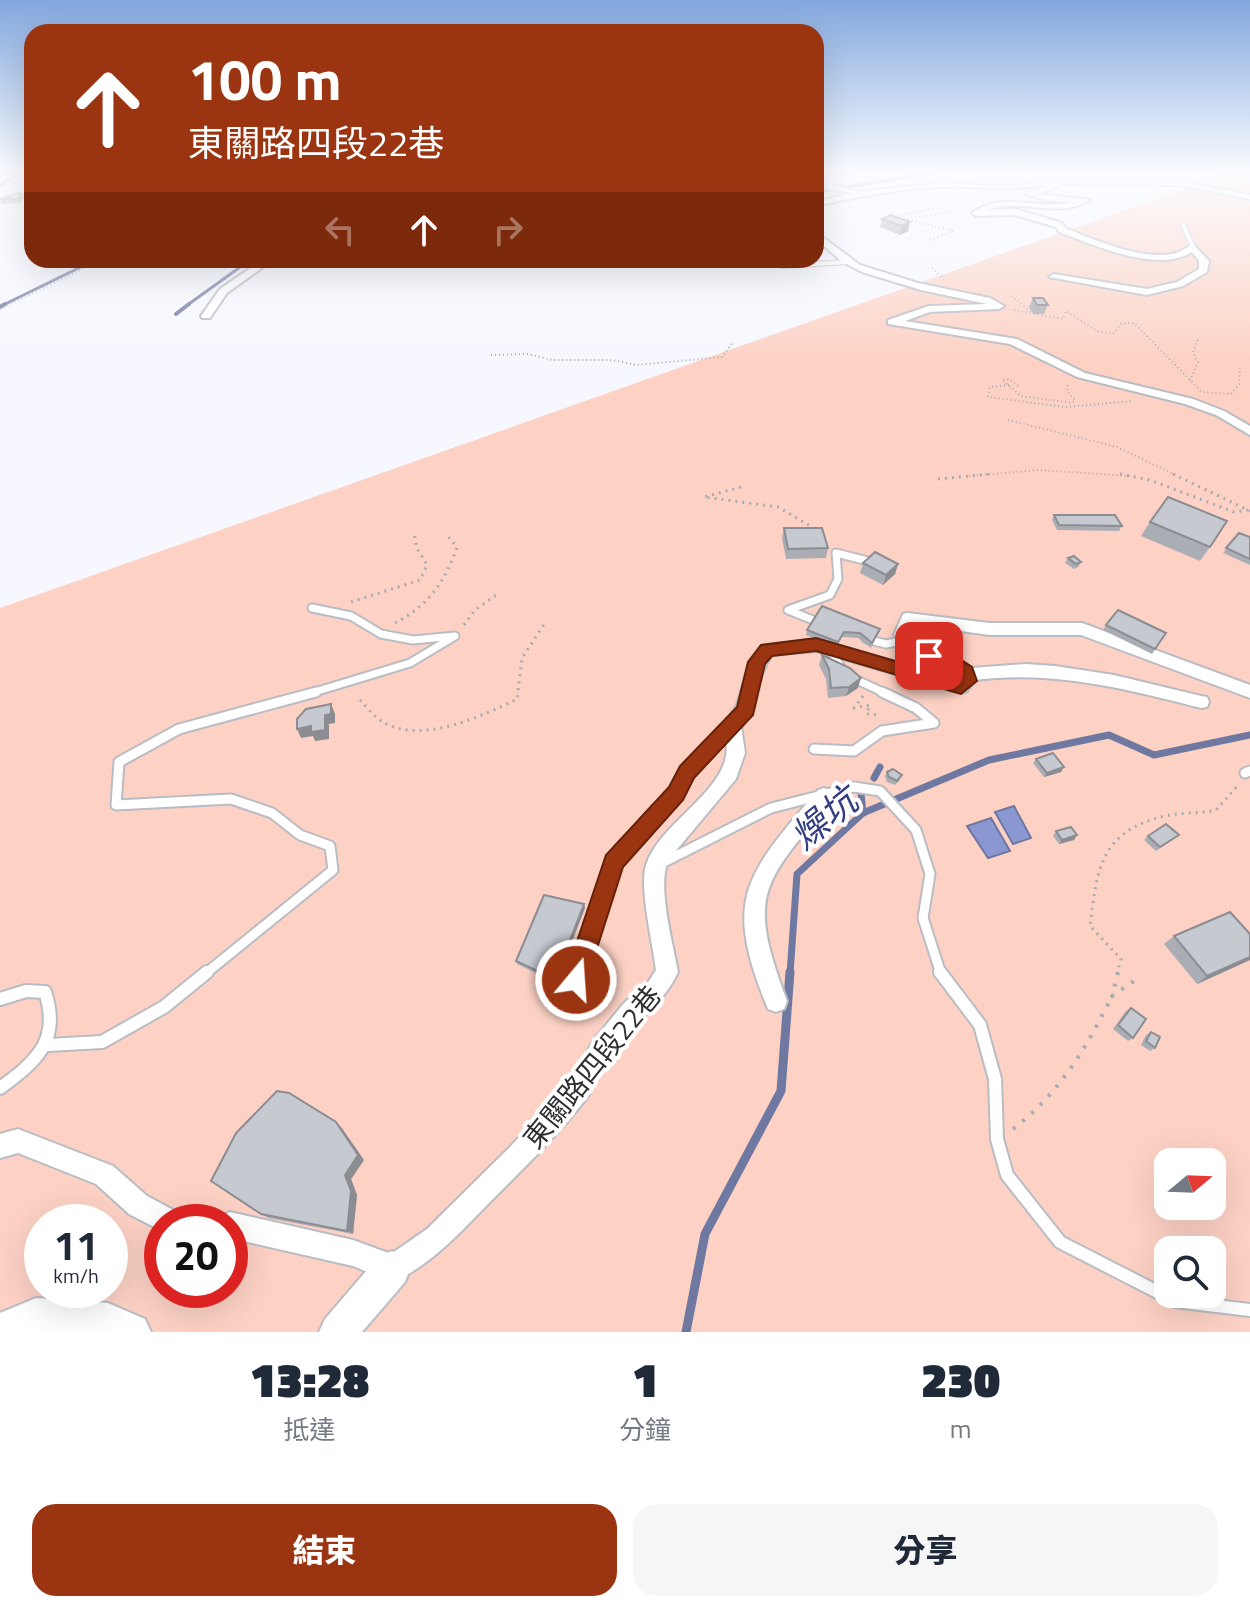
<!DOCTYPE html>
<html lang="zh-TW">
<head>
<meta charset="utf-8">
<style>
  :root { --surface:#fff; --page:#f6f6f7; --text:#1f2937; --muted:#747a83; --accent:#9b3410 }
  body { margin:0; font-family:"Titillium Web","Noto Sans TC",sans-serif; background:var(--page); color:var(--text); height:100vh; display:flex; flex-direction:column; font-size:30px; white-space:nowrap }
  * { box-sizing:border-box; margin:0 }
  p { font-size:26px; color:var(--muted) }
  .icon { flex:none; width:44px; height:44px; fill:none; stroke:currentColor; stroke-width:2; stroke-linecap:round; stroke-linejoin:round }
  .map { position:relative; height:1332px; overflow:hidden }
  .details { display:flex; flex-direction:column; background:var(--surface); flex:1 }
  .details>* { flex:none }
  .hud { position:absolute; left:24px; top:24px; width:800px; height:244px; border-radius:24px; box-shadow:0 8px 32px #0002; background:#9b3410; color:#fff; overflow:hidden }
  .needle { width:52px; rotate:71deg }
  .controls { position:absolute; left:1154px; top:1148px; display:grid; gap:16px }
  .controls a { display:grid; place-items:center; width:72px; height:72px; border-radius:16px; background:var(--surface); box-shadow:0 8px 32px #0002; font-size:40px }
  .speed { position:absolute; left:24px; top:1204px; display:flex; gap:16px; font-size:40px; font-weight:700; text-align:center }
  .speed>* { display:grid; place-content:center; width:104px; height:104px; border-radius:50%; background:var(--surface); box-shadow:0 8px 32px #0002; line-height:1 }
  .speed small { font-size:20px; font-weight:400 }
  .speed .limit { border:12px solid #d22; background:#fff; color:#111 }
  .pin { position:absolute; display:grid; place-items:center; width:68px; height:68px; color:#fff; margin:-34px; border-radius:16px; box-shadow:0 4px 12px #0006 }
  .me { position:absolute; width:88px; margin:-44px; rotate:18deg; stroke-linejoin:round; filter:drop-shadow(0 0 6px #0008) }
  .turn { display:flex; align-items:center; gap:28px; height:168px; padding:0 32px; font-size:36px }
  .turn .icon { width:104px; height:104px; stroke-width:2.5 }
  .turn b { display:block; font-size:56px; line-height:68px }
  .lanes { display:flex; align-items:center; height:76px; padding:0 32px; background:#0003; justify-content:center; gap:40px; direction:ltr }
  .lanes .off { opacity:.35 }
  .eta { display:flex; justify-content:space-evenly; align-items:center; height:136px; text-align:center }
  .eta b { font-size:48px; font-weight:800; line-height:56px }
  .primary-button { display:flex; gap:16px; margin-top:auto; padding:16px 32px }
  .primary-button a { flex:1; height:92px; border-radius:24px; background:var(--accent); color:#fff; font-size:32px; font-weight:800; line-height:92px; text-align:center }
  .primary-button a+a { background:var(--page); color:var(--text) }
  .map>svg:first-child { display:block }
</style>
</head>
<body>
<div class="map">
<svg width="1250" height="1332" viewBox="0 0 1250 1332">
  <rect width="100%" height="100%" fill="#f7f8ff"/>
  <path fill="#fdd2c5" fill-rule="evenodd" d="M1230,173H1250V1332H0V608ZM1168,1162H1212V1206H1168ZM42,1222H110V1290H42ZM162,1222H230V1290H162ZM1168,1250H1212V1294H1168Z"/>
  <g fill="#8b97d0" stroke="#6f78a1" stroke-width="2">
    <polygon points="1014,806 1031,838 1013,844 995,812"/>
    <polygon points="991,818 1010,851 988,858 967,826"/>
  </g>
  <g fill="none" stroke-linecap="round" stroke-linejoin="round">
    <g stroke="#6f78a1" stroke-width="3">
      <polyline points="0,185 21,173"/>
      <polyline points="816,192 932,173"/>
      <polyline points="1,306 95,260"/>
      <polyline points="186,306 250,260"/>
    </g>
    <g stroke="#6f78a1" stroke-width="4">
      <polyline points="0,307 5,304"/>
      <polyline points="176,314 189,304"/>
    </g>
    <g stroke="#6f78a1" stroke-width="7">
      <polyline points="874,778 880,767"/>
      <polyline points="861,793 863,813"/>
      <polyline points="790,974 797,874 863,813 989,760 1109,735 1154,755 1250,735"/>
    </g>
    <polyline stroke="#6f78a1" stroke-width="9" points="686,1332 705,1234 781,1091 790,972"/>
    <g stroke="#babcc4" stroke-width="6">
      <g id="lane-far3">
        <polyline points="0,181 8,173"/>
        <polyline points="1183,225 1193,247"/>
        <polyline points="782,266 847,262"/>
      </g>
    </g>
    <g stroke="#babcc4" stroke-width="11">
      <g id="lane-far2">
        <polyline points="823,624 788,610 830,595 838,579 836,553 872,562"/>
        <polyline points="866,639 886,644 907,640"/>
        <polyline points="830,650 846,675 887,694"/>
        <polyline points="308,694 410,663 455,636 413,640 381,634 351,616 312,608"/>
      </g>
    </g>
    <g stroke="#babcc4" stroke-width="13">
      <g id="lane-far1">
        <polyline points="814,749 854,751 882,731 934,723 916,708 882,692"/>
        <polyline points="1245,773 1250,771"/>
        <polyline points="662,863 771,808 854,787 880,791 916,830 930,874 923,918 941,974"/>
        <polyline points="205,974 333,870 330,846 300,835 272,813 231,799 116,805 119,762 179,729 316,692"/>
        <polyline points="578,974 613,862 676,793 687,772 730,727"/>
      </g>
    </g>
    <g stroke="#babcc4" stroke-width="16">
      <g id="lane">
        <polyline points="940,972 980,1025 995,1079 997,1139 1007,1175 1060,1242 1175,1301 1250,1310"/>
        <polyline points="576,980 579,972"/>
        <path d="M0,999L26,991L45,992C61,1040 37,1061 0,1088"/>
        <polyline points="48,1045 102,1042 164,1007 207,972"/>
      </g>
    </g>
    <g stroke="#babcc4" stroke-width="4">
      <g id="street">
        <path d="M830,173H838L832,181L834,185L860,192L939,183L1013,186L1052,180L1180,181L1250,195V199L1180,185L1063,184L1038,194L1090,200C1058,220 1022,197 988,210L1016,209L1062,223L1065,228C1095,240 1145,262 1176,253C1182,251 1187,247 1193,244L1209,261L1207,272L1183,286L1147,295L1049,277L1054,274L1147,289L1177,282L1199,269V261L1192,252C1157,274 1094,245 1059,232L1056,227L1015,215L976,216L972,213C1003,190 1039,211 1073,202L1048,201L1026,194L1046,185C1006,191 978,186 940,187C898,189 856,197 816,206V202L851,193L828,189L824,181Z"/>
        <polygon points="816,232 860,265 918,283 990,298 1004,306 999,309 930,312 905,321 1017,339 1085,373 1193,399 1224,411 1250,426 1250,435 1216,415 1185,404 1077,377 1010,344 888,324 888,320 929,306 987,304 921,290 862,272 841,261 816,239"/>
        <polygon points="262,260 273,260 227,293 210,318 202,318 201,316 220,289"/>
        <path d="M908,613L989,623H1082L1250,685V698L1081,635H989L913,624L910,633L971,668L1026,664L1055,666L1114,675L1201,696L1207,697L1209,702L1207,707L1201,708C1127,689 1052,670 975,680L967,691L961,693L816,651L772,655C756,677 758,705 741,726L745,753L736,779L669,859C656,884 673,943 678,972C664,1004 630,1026 609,1056C600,1070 595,1086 586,1099C557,1136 523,1169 490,1202C461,1231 431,1266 392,1282L353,1266L230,1238V1222H219L221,1216L230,1212L353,1240L391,1254L427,1229L510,1147L571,1081L593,1041L624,1003L649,981L656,970C653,945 639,887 646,865C658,826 720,794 726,756C728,746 725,735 724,725L737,705L748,668L761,646L816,639L958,680V675C937,663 909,655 894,635L903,614Z"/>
        <path d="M824,788L830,790L833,796L830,802C761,886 747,894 787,1001L784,1009L776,1012L768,1009C722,898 745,876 818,790Z"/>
        <polygon points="18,1129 113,1166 147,1196 179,1213 183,1222 162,1222 162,1231 129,1214 96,1184 18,1153 0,1158 0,1134"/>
      </g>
    </g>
    <g stroke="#babcc4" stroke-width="4">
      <g id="secondary">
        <polygon points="392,1251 405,1256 410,1269 405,1282 362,1332 319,1332 325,1319 379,1256"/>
        <polygon points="36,1298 108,1303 145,1319 151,1332 0,1332 0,1313"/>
      </g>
    </g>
    <g stroke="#a9aaaf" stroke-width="2" stroke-dasharray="1 3" stroke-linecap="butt">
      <polyline points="893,217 936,207"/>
      <polyline points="930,240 954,231 904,219 957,211"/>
      <polyline points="932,268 944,279"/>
      <polyline points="1011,296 1033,313"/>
      <polyline points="0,309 101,260"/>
      <polyline points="1014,310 1063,319 1066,311 1097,331 1113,334 1122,323 1134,323 1202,392 1231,394 1239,384 1240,368"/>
      <polyline points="491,355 528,354 552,360 612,360 636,365 722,357 733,342"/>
      <polyline points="1190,381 1198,362 1193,353 1199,337"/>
      <polyline points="1009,385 990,387 988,397 1065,407 1133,401"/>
      <polyline points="1018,386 1009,379 1002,380 1021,396 1072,403 1075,400 1067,391 1068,383"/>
      <polyline points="1008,420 1117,447 1178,476"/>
      <polyline points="969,476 1038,470 1130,476"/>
    </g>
    <g stroke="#a9aaaf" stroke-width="3" stroke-dasharray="2 5" stroke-linecap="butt">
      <polyline points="1120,474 1150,480 1234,512 1248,510"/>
      <polyline points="1173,474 1250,511"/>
      <polyline points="938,479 991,474"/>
      <polyline points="741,487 704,497 778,507 817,530"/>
      <polyline points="351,602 420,580 427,565 417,548 414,533"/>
      <path d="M395,623C428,606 445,582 457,547L446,534"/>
      <polyline points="464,625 475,610 499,593"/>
      <polyline points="863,696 854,708 870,705 866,714 880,715"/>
      <path d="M360,700C367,707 374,717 383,722C421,745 482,716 517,699L522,658L545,623"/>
      <path d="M1117,974L1121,959L1090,926C1097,871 1099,831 1165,816C1182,812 1199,814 1216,810L1239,784"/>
    </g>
    <g stroke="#a9aaaf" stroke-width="4" stroke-dasharray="3 9" stroke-linecap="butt">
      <polyline points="1118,972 1112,996 1137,979"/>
      <path d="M1013,1129C1059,1094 1087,1047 1112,996"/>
    </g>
    <use href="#lane-far3" stroke="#fff" stroke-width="4"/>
    <use href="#lane-far2" stroke="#fff" stroke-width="7"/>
    <use href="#lane-far1" stroke="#fff" stroke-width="9"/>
    <use href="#lane" stroke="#fff" stroke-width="12"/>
    <use href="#street" fill="#fff" fill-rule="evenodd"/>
    <use href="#secondary" fill="#fff" fill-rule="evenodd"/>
  </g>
  <g fill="#abadb4">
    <polygon points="24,198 19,203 2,204 0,199"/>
    <polygon points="890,215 908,231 900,235 880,227 882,219"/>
    <polygon points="754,260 783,260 781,267 754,263"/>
    <polygon points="1033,298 1048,305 1044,314 1033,314 1029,307"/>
    <polygon points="1054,515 1122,526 1119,531 1057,530 1052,520"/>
    <polygon points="1150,522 1210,547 1200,561 1141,536"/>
    <polygon points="784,528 828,548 826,558 786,559 782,538"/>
    <polygon points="1239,533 1250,537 1250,565 1223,553"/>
    <polygon points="1068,558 1081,562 1078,567 1074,569 1065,563"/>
    <polygon points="863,563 898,564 895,574 883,585 860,573"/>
    <polygon points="1106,625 1166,633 1152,654 1103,630"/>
    <polygon points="880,629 871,648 858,638 842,637 836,647 806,635 807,630"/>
    <polygon points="822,655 858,688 846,696 828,698 826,679 819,665"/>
    <polygon points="1036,759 1064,767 1061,772 1044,777 1033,763"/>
    <polygon points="887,772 900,780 895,785 887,782 885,776"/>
    <polygon points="1056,831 1077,835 1074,840 1059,844 1053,836"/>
    <polygon points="1179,835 1156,851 1144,840 1148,836"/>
    <polygon points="584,904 585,908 556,983 517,964 516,961"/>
    <polygon points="1174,936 1250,960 1197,984 1164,944"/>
    <polygon points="1131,1008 1133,1038 1128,1041 1113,1029 1126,1011"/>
    <polygon points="1151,1032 1155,1048 1150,1051 1141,1045 1146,1035"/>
    <polygon points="341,1127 364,1160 351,1179 357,1195 353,1234 268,1218 261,1214"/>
  </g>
  <g fill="#8b8d92">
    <polygon points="22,194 24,198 19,203 17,199"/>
    <polygon points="910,222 908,231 900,235 902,226"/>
    <polygon points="898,564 895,574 883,585 886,575"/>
    <polygon points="861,678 858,688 846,696 849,687"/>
    <polygon points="331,704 335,714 335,723 329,724 329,739 315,741 313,736 301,738 297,729 325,715"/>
    <polygon points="1064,767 1061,772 1044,777 1047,773"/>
    <polygon points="1077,835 1074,840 1059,844 1062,840"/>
    <polygon points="584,904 585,908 556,983 555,979"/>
    <polygon points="1250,957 1250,960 1197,984 1207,976"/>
    <polygon points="336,1122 341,1127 364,1160 351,1179 357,1195 353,1234 347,1231"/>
  </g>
  <g fill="#c7c9d1" stroke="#8b8d92" stroke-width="2">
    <polygon points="18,193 22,194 17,199 0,199"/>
    <polygon points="890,215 910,222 902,226 882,219"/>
    <polygon points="1033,298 1043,298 1048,305 1037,305"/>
    <polygon points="1168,497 1227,521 1210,547 1150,522"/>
    <polygon points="1054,515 1115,515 1122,526 1059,525"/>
    <polygon points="784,528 822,528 828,548 788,549"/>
    <polygon points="1239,533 1250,537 1250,559 1226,548"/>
    <polygon points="875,552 898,564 886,575 863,563"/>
    <polygon points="1074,556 1081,562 1076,564 1068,558"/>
    <polygon points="822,606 880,629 872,643 860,633 844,632 838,642 807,630"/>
    <polygon points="1118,610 1166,633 1155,649 1106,625"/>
    <polygon points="822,655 850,668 861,678 849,687 831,688 829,669"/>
    <polygon points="331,704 331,714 325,715 325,730 311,732 311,726 297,729 297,719 306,709"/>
    <polygon points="1053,753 1064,767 1047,773 1036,759"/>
    <polygon points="893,769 902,775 897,781 889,777 887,772"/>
    <polygon points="1166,824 1179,835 1160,847 1148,836"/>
    <polygon points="1071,827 1077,835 1062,840 1056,831"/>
    <polygon points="544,895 584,904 555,979 516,961"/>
    <polygon points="1230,912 1250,934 1250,957 1207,976 1174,936"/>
    <polygon points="1131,1008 1146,1019 1133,1038 1118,1025"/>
    <polygon points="1151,1032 1160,1037 1155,1048 1146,1041"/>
    <polygon points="277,1091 289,1093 336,1122 358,1155 345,1175 351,1191 347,1231 261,1214 211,1181 236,1133"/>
  </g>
  <linearGradient id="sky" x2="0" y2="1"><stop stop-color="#83a8de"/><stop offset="0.48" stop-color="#fbfcff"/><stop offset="1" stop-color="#fbfcff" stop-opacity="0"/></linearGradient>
  <rect width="1250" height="360" fill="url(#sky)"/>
  <polygon fill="#9b3410" stroke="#65220a" stroke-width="2" points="816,638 957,679 943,666 923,661 920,656 929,649 955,656 972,667 977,681 961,694 816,651 772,656 765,664 753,715 694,778 683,800 623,867 584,989 576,992 567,989 564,980 606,855 669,787 680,766 737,707 748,662 761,645"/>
  <g text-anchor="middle" stroke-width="8" stroke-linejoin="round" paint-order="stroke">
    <g font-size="28" fill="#2e2f32" stroke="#fff">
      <text transform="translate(592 1067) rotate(-51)" y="10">東關路四段22巷</text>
    </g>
    <g font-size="36" font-style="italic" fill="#353e83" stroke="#fff">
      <text transform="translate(824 818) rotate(-39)" y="13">燥坑</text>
    </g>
  </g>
</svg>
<div class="controls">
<a><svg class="needle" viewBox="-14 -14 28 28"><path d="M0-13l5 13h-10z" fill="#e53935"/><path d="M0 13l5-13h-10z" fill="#747a83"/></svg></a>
<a><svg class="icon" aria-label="search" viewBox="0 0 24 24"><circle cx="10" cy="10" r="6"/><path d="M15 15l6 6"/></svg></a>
</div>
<div class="speed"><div>11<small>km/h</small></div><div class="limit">20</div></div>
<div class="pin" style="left:929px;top:656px;background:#d93025"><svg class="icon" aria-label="arrive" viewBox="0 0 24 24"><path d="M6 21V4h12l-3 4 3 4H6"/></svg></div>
<svg class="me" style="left:576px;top:980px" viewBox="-20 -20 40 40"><circle r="17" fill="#9b3410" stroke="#fff" stroke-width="3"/><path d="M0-11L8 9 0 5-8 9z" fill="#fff"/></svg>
<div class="hud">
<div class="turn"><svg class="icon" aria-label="ahead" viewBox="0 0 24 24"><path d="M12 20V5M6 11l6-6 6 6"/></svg><div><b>100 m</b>東關路四段22巷</div></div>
<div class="lanes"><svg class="icon off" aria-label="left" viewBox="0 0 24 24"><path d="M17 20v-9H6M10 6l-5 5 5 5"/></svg><svg class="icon" aria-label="ahead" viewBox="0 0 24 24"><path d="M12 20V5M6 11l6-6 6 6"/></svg><svg class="icon off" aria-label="right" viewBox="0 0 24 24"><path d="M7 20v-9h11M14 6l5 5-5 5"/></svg></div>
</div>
</div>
<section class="details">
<div class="eta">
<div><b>13:28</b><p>抵達</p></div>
<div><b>1</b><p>分鐘</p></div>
<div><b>230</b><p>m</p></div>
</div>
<div class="primary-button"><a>結束</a><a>分享</a></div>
</section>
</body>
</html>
